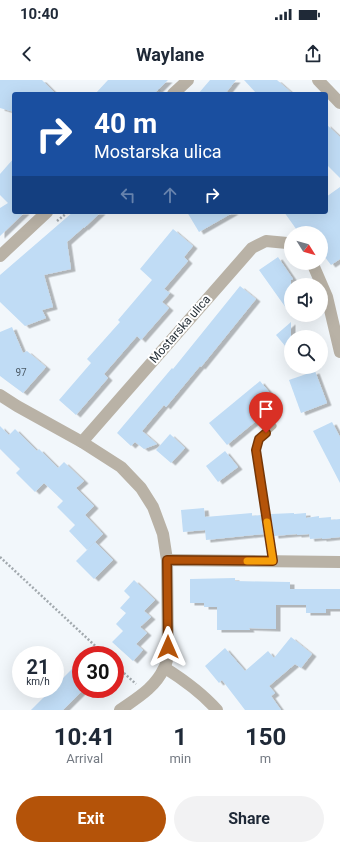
<!DOCTYPE html>
<html lang="en">
<head>
<meta charset="utf-8">
<style>
  :root { --surface:#fff; --page:#f2f2f3; --text:#1f2937; --muted:#747a83; --accent:#b45309 }
  body { margin:0; font-family:Roboto,sans-serif; background:var(--page); color:var(--text); height:100vh; display:flex; flex-direction:column; font-size:15px; white-space:nowrap }
  * { box-sizing:border-box; margin:0 }
  p { font-size:13px; color:var(--muted) }
  .icon { flex:none; width:22px; height:22px; fill:none; stroke:currentColor; stroke-width:2; stroke-linecap:round; stroke-linejoin:round }
  .map { position:relative; height:630px; overflow:hidden }
  .side { display:flex; flex-direction:column; background:var(--surface); flex:1 }
  .side>* { flex:none }
  .hud { position:absolute; left:12px; top:12px; width:316px; height:122px; border-radius:4px; box-shadow:0 4px 16px #0002; background:#1a4fa0; color:#fff; overflow:hidden }
  .needle { width:26px; rotate:127deg }
  .fabs { position:absolute; left:284px; top:146px; display:grid; gap:8px }
  .fabs a { display:grid; place-items:center; width:44px; height:44px; border-radius:50%; background:var(--surface); box-shadow:0 4px 16px #0002; font-size:20px }
  .speed { position:absolute; left:12px; top:566px; display:flex; gap:8px; font-size:20px; font-weight:700; text-align:center }
  .speed>* { display:grid; place-content:center; width:52px; height:52px; border-radius:50%; background:var(--surface); box-shadow:0 4px 16px #0002; line-height:1 }
  .speed small { font-size:10px; font-weight:400 }
  .speed .limit { border:6px solid #d22; background:#fff; color:#111 }
  .pin { position:absolute; display:grid; place-items:center; width:34px; height:34px; color:#fff; margin:-41px -17px; border-radius:50% 50% 50% 0; rotate:-45deg; box-shadow:0 0 4px #0007 }
  .pin .icon { rotate:45deg }
  .me { position:absolute; width:44px; margin:-22px; rotate:0deg; stroke-linejoin:round; filter:drop-shadow(0 0 3px #0008) }
  .turn { display:flex; align-items:center; gap:14px; height:84px; padding:0 16px; font-size:18px }
  .turn .icon { width:52px; height:52px; stroke-width:2.5 }
  .turn b { display:block; font-size:28px; line-height:34px }
  .lanes { display:flex; align-items:center; height:38px; padding:0 16px; background:#0003; justify-content:center; gap:20px; direction:ltr }
  .lanes .off { opacity:.35 }
  .eta { display:flex; justify-content:space-evenly; align-items:center; height:68px; text-align:center }
  .eta b { font-size:24px; font-weight:700; line-height:28px }
  .primary-button { display:flex; gap:8px; margin-top:auto; padding:8px 16px }
  .primary-button a { flex:1; height:46px; border-radius:24px; background:var(--accent); color:#fff; font-size:16px; font-weight:700; line-height:46px; text-align:center }
  .primary-button a+a { background:var(--page); color:var(--text) }
  .status { display:flex; justify-content:space-between; align-items:center; height:28px; padding:0 20px; background:var(--surface); direction:ltr }
  .status svg { height:11px; fill:currentColor }
  header { display:flex; justify-content:space-between; align-items:center; height:52px; padding:0 16px; background:var(--surface); font-size:18px; font-weight:700 }
  .map>svg:first-child { display:block }
</style>
</head>
<body>
<div class="status"><b>10:40</b><svg viewBox="0 0 49 12"><path d="M0 12V9h3v3zM5 12V6h3v6zM10 12V3h3v9zM15 12V0h3v12zM26 1h20v11H26zM47 4h2v5h-2z"/></svg></div>
<header><svg class="icon" aria-label="back" viewBox="0 0 24 24"><path d="M15 5l-7 7 7 7"/></svg>Waylane<svg class="icon" aria-label="share" viewBox="0 0 24 24"><path d="M12 15V3M7 8l5-5 5 5M5 13v7h14v-7"/></svg></header>
<div class="map">
<svg width="340" height="630" viewBox="0 0 340 630">
  <defs>
    <filter id="shadow"><feDropShadow dx="4.5" dy="2.5" stdDeviation="0" flood-color="#0004"/></filter>
  </defs>
  <rect width="100%" height="100%" fill="#f2f7fb"/>
  <g fill="#c0dcf5" filter="url(#shadow)">
    <polygon points="0,0 42,0 56,14 14,14 14,32 0,28"/>
    <polygon points="108,0 168,0 154,14 95,14"/>
    <polygon points="210,0 236,0 225,14 198,14"/>
    <polygon points="244,0 277,0 293,14 257,14"/>
    <polygon points="326,44 340,57 340,98 326,84"/>
    <polygon points="14,78 14,132 25,132 0,156 0,128 8,123 0,115 0,94"/>
    <polygon points="340,107 340,179 331,185 321,172 321,153 299,153 284,132 326,132 326,117"/>
    <polygon points="73,132 101,132 84,148 84,147 67,162 71,189 44,195 53,227 42,230 46,238 25,246 0,222 0,195"/>
    <polygon points="187,132 234,132 199,152"/>
    <polygon points="173,149 193,166 184,177 188,181 164,209 170,213 162,222 169,228 141,260 137,256 104,294 108,298 76,335 59,320 91,283 87,279 120,242 118,240 152,200 140,189"/>
    <polygon points="278,177 293,199 291,200 291,235 259,190"/>
    <polygon points="240,206 256,219 201,287 200,286 166,327 164,325 142,351 157,364 144,369 135,362 131,366 117,353 172,288 173,289"/>
    <polygon points="291,242 291,273 276,255"/>
    <polygon points="12,247 23,273 27,271 46,287 23,313 0,296 0,252"/>
    <polygon points="315,291 327,323 301,333 289,300"/>
    <polygon points="260,301 278,323 227,365 209,343"/>
    <polygon points="332,342 340,357 340,403 313,351"/>
    <polygon points="0,346 9,355 15,349 37,371 39,369 58,388 64,382 84,401 76,408 94,426 85,435 103,454 87,470 69,451 75,445 57,427 63,421 44,403 35,412 16,393 20,389 0,369"/>
    <polygon points="170,354 185,368 171,383 156,370"/>
    <polygon points="225,371 238,387 218,402 206,386"/>
    <polygon points="204,428 205,437 252,433 252,436 261,435 264,454 206,460 205,450 183,452 181,430"/>
    <polygon points="294,433 294,434 306,433 306,438 319,436 319,438 331,437 331,440 340,439 340,457 322,459 322,458 310,459 309,454 297,455 297,454 274,456 271,434"/>
    <polygon points="95,462 113,480 94,499 76,481"/>
    <polygon points="235,498 235,501 290,502 290,509 340,509 340,529 326,529 326,533 306,533 306,525 276,525 276,549 249,548 250,550 217,550 217,527 204,527 204,523 190,523 190,499"/>
    <polygon points="134,500 155,520 144,531 151,537 140,547 147,553 136,564 143,570 133,581 112,562 123,551 116,544 126,533 120,528 130,517 124,511"/>
    <polygon points="291,557 312,574 301,588 295,584 269,606 275,613 271,616 281,630 245,630 222,600 219,603 205,586 225,568 245,591 268,571 274,578"/>
    <polygon points="81,580 81,612 63,630 31,630 52,609 55,609 55,606"/>
  </g>
  <g fill="none" stroke-linecap="round" stroke-linejoin="round">
    <g stroke="#a2a9ae" stroke-width="2.5" stroke-dasharray="2 2" stroke-linecap="butt">
      <polyline points="156,14 161,9"/>
      <polyline points="57,141 68,132"/>
      <polyline points="0,477 105,575"/>
      <polyline points="115,585 136,604"/>
    </g>
    <polyline stroke="#b9b2a6" stroke-width="7" points="273,481 256,370 259,359 273,346"/>
    <g stroke="#b9b2a6" stroke-width="12">
      <polyline points="318,0 340,23"/>
      <polyline points="173,14 188,0"/>
      <polyline points="0,176 47,132"/>
      <polyline points="311,183 314,187 327,217 340,272"/>
      <path d="M0,315L17,326L82,362L121,387L141,408L153,427L163,454L167,480L168,576C167,580 166,585 164,588C155,608 137,618 120,630"/>
      <polyline points="82,362 252,168 266,161 287,163 291,165"/>
      <polyline points="167,480 340,482"/>
      <path d="M165,588C184,600 202,613 217,630"/>
    </g>
  </g>
  <g fill="none" stroke-linecap="round" stroke-linejoin="round">
    <g stroke="#753606" stroke-width="10">
      <polyline id="route" points="168,567 167,480 273,481 256,370 259,359 266,353"/>
    </g>
    <use href="#route" stroke="#b45309" stroke-width="7"/>
    <polyline stroke="#f59e0b" stroke-width="7" points="247,481 273,481 267,442"/>
  </g>
  <g text-anchor="middle" stroke-width="4" stroke-linejoin="round" paint-order="stroke">
    <g font-size="10" fill="#4c5b67">
      <text x="21" y="296">97</text>
    </g>
    <g font-size="12" fill="#263038" stroke="#fff">
      <text transform="translate(180 249) rotate(-49)" y="4">Mostarska ulica</text>
    </g>
  </g>
</svg>
<div class="fabs">
<a><svg class="needle" viewBox="-14 -14 28 28"><path d="M0-13l5 13h-10z" fill="#e53935"/><path d="M0 13l5-13h-10z" fill="#747a83"/></svg></a>
<a><svg class="icon" aria-label="sound" viewBox="0 0 24 24"><path d="M4 9h4l5-4v14l-5-4H4zM17 9q2 3 0 6"/></svg></a>
<a><svg class="icon" aria-label="search" viewBox="0 0 24 24"><circle cx="10" cy="10" r="6"/><path d="M15 15l6 6"/></svg></a>
</div>
<div class="speed"><div>21<small>km/h</small></div><div class="limit">30</div></div>
<div class="pin" style="left:266px;top:353px;background:#d93025"><svg class="icon" aria-label="arrive" viewBox="0 0 24 24"><path d="M6 21V4h12l-3 4 3 4H6"/></svg></div>
<svg class="me" style="left:168px;top:567px" viewBox="-20 -20 40 40"><path d="M0-17L14 15 0 8-14 15z" fill="#b45309" stroke="#fff" stroke-width="4"/></svg>
<div class="hud">
<div class="turn"><svg class="icon" aria-label="right" viewBox="0 0 24 24"><path d="M7 20v-9h11M14 6l5 5-5 5"/></svg><div><b>40 m</b>Mostarska ulica</div></div>
<div class="lanes"><svg class="icon off" aria-label="left" viewBox="0 0 24 24"><path d="M17 20v-9H6M10 6l-5 5 5 5"/></svg><svg class="icon off" aria-label="ahead" viewBox="0 0 24 24"><path d="M12 20V5M6 11l6-6 6 6"/></svg><svg class="icon" aria-label="right" viewBox="0 0 24 24"><path d="M7 20v-9h11M14 6l5 5-5 5"/></svg></div>
</div>
</div>
<section class="side">
<div class="eta">
<div><b>10:41</b><p>Arrival</p></div>
<div><b>1</b><p>min</p></div>
<div><b>150</b><p>m</p></div>
</div>
<div class="primary-button"><a>Exit</a><a>Share</a></div>
</section>
</body>
</html>
